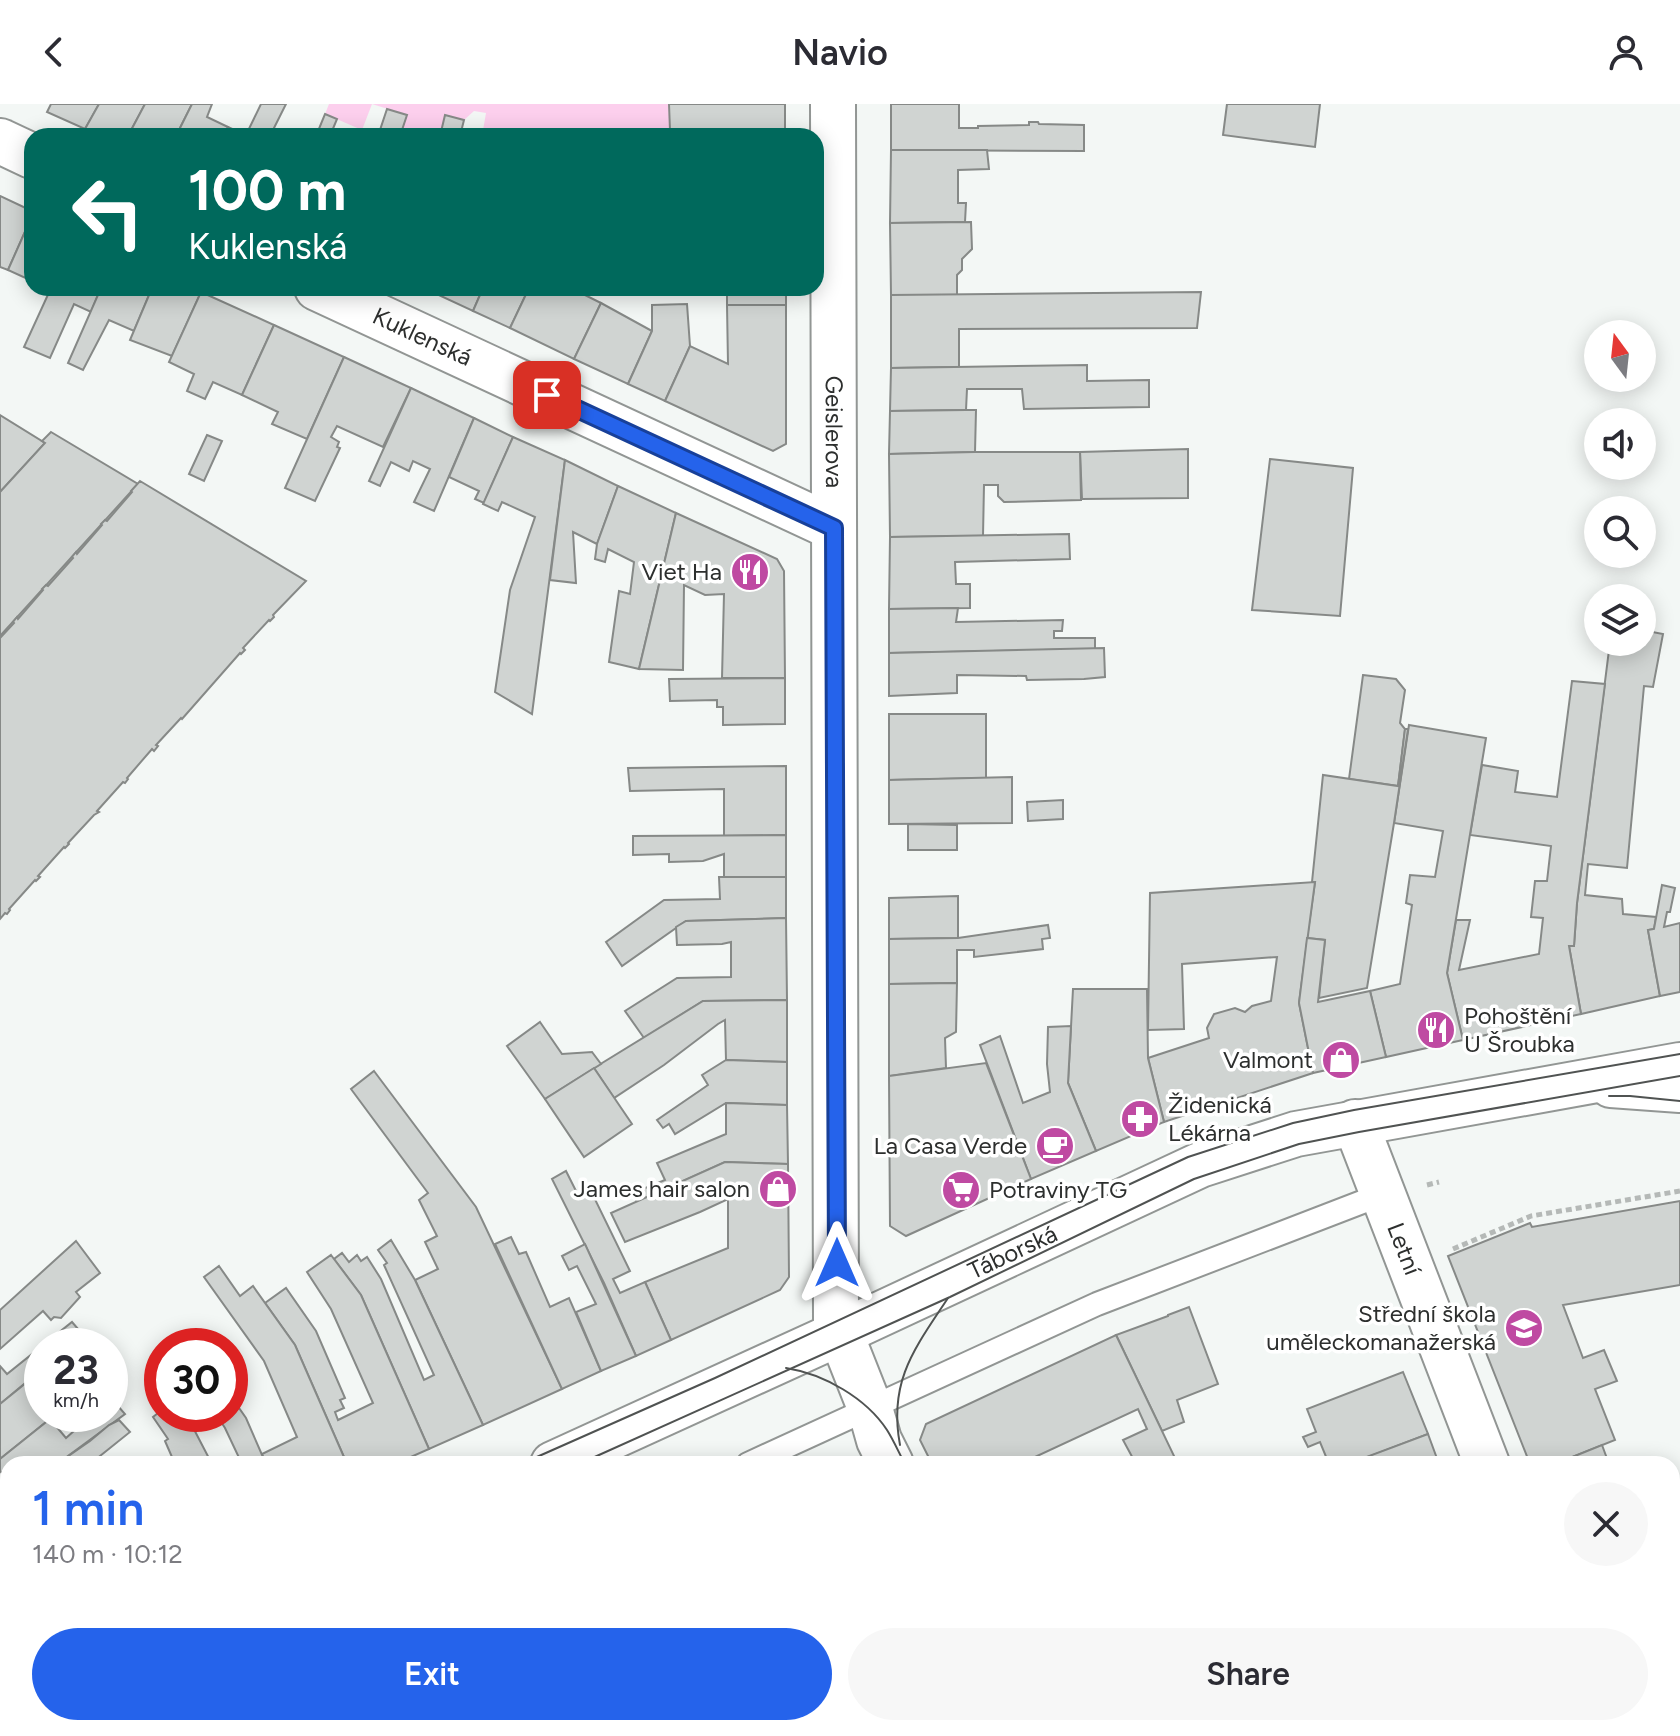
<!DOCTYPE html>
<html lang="en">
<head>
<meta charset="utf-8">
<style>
  :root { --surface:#fff; --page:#f7f7f7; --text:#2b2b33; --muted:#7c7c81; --accent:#2563eb }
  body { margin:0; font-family:Figtree,sans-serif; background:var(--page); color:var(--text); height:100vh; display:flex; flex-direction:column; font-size:30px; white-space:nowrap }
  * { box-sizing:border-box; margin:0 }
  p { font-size:26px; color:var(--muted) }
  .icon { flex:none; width:44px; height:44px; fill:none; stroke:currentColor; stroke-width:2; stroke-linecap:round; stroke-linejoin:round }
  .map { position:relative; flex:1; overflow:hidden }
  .drawer { position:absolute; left:0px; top:1352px; width:1680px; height:280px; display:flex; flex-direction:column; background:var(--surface); border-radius:24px 24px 0 0; box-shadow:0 4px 20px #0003 }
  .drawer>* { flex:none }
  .hud { position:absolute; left:24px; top:24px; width:800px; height:168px; border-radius:24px; box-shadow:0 4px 20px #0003; background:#00695c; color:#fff; overflow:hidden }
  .needle { width:52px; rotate:345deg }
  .buttons { position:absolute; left:1584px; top:216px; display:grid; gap:16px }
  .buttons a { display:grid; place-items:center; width:72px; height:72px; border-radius:50%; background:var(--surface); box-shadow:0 4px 20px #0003; font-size:40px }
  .speed { position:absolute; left:24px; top:1224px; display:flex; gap:16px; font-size:40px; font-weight:700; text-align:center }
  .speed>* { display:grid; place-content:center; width:104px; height:104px; border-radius:50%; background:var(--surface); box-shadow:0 4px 20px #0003; line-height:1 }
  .speed small { font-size:20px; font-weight:400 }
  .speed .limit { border:12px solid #d22; background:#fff; color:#111 }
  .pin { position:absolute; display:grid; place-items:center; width:68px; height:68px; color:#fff; margin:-34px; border-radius:16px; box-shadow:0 4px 12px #0006 }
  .me { position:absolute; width:88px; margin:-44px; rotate:0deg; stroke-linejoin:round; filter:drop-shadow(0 0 6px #0008) }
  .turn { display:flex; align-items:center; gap:28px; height:168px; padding:0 32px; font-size:36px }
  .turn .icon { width:104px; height:104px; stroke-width:2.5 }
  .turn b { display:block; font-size:56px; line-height:68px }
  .round { display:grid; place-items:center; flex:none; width:84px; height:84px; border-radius:42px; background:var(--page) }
  .overview { display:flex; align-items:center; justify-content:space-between; height:136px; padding:0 32px }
  h1 { font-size:48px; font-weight:600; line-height:60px; color:var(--accent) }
  .cta { display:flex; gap:16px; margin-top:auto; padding:16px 32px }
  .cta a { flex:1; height:92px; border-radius:48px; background:var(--accent); color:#fff; font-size:32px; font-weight:600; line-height:92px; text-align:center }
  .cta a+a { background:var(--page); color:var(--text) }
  header { display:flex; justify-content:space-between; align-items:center; height:104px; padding:0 32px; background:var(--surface); font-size:36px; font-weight:600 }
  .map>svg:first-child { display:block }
</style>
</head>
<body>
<header><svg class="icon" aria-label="back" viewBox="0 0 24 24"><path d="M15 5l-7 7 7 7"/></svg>Navio<svg class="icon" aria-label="person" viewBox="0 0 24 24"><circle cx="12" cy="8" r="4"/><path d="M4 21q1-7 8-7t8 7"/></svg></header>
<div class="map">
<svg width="1680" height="1632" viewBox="0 0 1680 1632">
  <rect width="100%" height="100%" fill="#f3f7f5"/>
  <polygon fill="#fccfed" points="329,0 669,0 670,25 680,27 679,32 482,32 486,9 474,7 464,16 445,11 440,32 400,32 407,11 372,0 362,26 325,10"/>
  <g fill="#d0d4d2" stroke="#868987" stroke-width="2">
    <polygon points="51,0 99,0 85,25 47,8"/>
    <polygon points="99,0 145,0 128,32 100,32 85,25"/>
    <polygon points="145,0 192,0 176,32 128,32"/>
    <polygon points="192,0 212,0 207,13 228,23 223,32 176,32"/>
    <polygon points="261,0 286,0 270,32 223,32 228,23 246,31"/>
    <polygon points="669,0 785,0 785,32 718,32 670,26"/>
    <polygon points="891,0 959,0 959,24 978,24 978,22 1029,21 1029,18 1038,18 1039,20 1084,21 1084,47 891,46"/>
    <polygon points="1227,0 1320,0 1315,43 1223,31"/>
    <polygon points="387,5 407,11 400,32 378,32"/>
    <polygon points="325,10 337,15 330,32 316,32"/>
    <polygon points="445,11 464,16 460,32 440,32"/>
    <polygon points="891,46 987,46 989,65 958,66 958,99 966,99 965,118 890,119"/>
    <polygon points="0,92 32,107 32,112 8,166 0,163"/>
    <polygon points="32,112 32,177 8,166"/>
    <polygon points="971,118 972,145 962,155 962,166 957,171 957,191 891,191 890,119"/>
    <polygon points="51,184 101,184 91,208 74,200 50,254 24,243"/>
    <polygon points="101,184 152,184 134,227 109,216 83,266 68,259"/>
    <polygon points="152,184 193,184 201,188 172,252 130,236"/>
    <polygon points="431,184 483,184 473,207 430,187"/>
    <polygon points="483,184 529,184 510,224 473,207"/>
    <polygon points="529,184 571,184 601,199 574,255 510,224"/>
    <rect x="727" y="184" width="59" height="17"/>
    <polygon points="201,188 274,221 242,291 213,278 205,295 187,287 194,270 169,258"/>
    <polygon points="1201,188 1197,224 959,225 959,263 891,264 891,191"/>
    <polygon points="601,199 652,227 628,280 574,255"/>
    <polygon points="687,200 690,242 665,297 628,280 652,227 652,201"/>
    <polygon points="727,201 786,201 786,340 773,347 665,297 690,242 728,260"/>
    <polygon points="274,221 344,253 307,335 272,320 278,308 242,291"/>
    <polygon points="344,253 411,284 383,343 337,322 331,333 339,338 337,343 340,344 315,397 285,384"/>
    <polygon points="1087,261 1087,277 1149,276 1149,303 1024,305 1022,285 967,285 966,306 890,307 891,264"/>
    <polygon points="411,284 474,314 434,407 414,398 430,365 413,357 409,367 391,358 380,382 369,377"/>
    <polygon points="966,306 976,306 975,348 889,350 890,307"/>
    <polygon points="0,311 45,339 0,388"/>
    <polygon points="474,314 513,333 484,399 475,395 479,387 449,373"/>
    <polygon points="51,328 138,380 0,532 0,388 45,339 42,337"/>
    <polygon points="207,331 222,337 204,377 189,370"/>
    <polygon points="513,333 565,356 532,610 495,588 510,486 535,413 502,398 498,407 483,400"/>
    <polygon points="1188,345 1188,394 1082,395 1080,348"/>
    <polygon points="975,348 1080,348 1081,396 1004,398 998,392 998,381 984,381 983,432 890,433 889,350"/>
    <polygon points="1270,355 1353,364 1340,512 1252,506"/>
    <polygon points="565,356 618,382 597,440 573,428 576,479 550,476"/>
    <polygon points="140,377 306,477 273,511 274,513 270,517 269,516 243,544 245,546 241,550 240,549 182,615 181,614 156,641 158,642 154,647 152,645 127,674 128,675 125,679 123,678 97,707 99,708 94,711 68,739 69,740 65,744 64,743 38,772 40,773 36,777 35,776 9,805 10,806 7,810 5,809 0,815 0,534 14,519 13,518 17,513 18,515 43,486 42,485 46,481 48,482 73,454 72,453 76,448 77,450 102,421 101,420 105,416 107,417 132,388 131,387"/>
    <polygon points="618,382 676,409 639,565 609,558 619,487 630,490 634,458 608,445 605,458 595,455 597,440"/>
    <polygon points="676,409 777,455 784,467 785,574 722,574 724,490 705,491 684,481 683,566 639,565"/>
    <polygon points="1069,430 1070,455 955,458 956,480 970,480 970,504 889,505 890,433"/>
    <polygon points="958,504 956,518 1063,516 1062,527 1054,527 1054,534 1095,534 1095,545 889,549 889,505"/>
    <polygon points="1642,526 1663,530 1653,583 1644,582 1627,764 1588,760 1585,791 1622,795 1623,810 1656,813 1654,825 1648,826 1660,892 1581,910 1569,842 1574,842 1577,799 1610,538 1642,538"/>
    <polygon points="1104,544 1105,573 1084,575 1027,576 1026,572 957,571 957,589 889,592 889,549"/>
    <polygon points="1363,571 1396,575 1405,586 1400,619 1405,625 1398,682 1349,675"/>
    <polygon points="785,574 785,620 723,621 723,603 717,603 717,596 670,597 669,575"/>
    <polygon points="1572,577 1605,580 1577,799 1574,842 1569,842 1581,910 1463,936 1447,869 1456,816 1470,816 1459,866 1539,850 1543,814 1531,813 1535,777 1547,777 1551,742 1470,731 1482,661 1518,667 1515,688 1557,693"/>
    <polygon points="889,610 986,610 986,674 889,676"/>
    <polygon points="1409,621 1486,634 1447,869 1463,936 1386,953 1370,887 1400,880 1412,801 1406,799 1410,771 1435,773 1443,727 1394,719"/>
    <polygon points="1405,625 1408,625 1394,719 1367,884 1319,894 1325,836 1307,834 1315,778 1312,778 1323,671 1398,682"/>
    <polygon points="786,662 786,731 724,732 724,685 630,687 628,664"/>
    <polygon points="1012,673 1012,719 889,720 889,676"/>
    <polygon points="1063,696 1063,715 1028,717 1027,698"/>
    <polygon points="908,720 957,721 957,746 908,746"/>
    <polygon points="786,731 786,773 724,774 724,750 703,757 669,758 669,750 633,751 633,732"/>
    <polygon points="719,773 786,773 786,814 686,817 622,862 606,838 664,796 720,795"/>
    <polygon points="1315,778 1299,899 1313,969 1164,1018 1148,954 1209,934 1207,924 1214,910 1235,904 1245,908 1252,902 1271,897 1277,853 1182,860 1184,925 1148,926 1150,789"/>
    <polygon points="1662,781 1675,784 1670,808 1667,808 1664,823 1680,819 1680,888 1660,892 1648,826 1654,825"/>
    <polygon points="958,792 958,834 889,835 889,794"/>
    <polygon points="786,814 787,896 703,897 644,934 625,907 677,874 731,873 731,838 722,840 677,841 676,823 686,817"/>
    <polygon points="1048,821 1050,834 1042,835 1043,845 974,853 974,846 957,846 957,879 889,880 889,835 958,834"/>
    <polygon points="1307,834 1325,836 1318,898 1370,887 1386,953 1313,969 1299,899"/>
    <polygon points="957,879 956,928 945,934 946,964 889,972 889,880"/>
    <polygon points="1073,885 1147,885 1148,954 1164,1018 1096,1047 1068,979"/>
    <polygon points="787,896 787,958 726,956 725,916 718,920 664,961 614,994 594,964 703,897"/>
    <polygon points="540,918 562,950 592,948 601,960 545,995 507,942"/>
    <polygon points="1071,922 1068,979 1096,1047 1031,1075 980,941 1000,932 1023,999 1050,988 1047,960 1048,923"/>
    <polygon points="726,956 787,958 787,1001 726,999 675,1030 669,1020 663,1024 657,1016 708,981 702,971"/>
    <polygon points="986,959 1031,1075 906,1132 890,1122 889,972"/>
    <polygon points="594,964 632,1020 584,1053 545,995"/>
    <polygon points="374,967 476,1103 562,1285 483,1321 415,1176 438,1165 425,1138 437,1132 419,1096 428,1089 351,985"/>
    <polygon points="726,999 787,1001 788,1060 725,1058 637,1098 633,1089 665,1076 657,1059 726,1030"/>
    <polygon points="725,1058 788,1060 789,1173 780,1186 671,1236 645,1178 728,1144 728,1095 700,1108 625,1138 611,1109"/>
    <polygon points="566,1067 578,1091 590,1085 630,1167 613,1175 620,1189 645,1178 671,1236 636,1252 604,1179 552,1075"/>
    <polygon points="1680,1097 1680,1181 1563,1201 1583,1254 1604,1246 1617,1277 1595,1285 1615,1336 1555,1360 1530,1360 1448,1152 1530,1119 1532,1123"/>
    <polygon points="511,1133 519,1150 526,1148 550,1203 569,1194 601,1267 562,1285 495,1140"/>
    <polygon points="391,1136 415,1176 483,1321 429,1345 361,1191 334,1155 342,1149 349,1158 357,1151 361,1157 367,1153 381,1175 424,1276 434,1271 384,1161 387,1159 378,1146"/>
    <polygon points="76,1137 100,1169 76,1188 80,1193 61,1214 54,1213 51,1216 43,1207 0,1245 0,1206"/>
    <polygon points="585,1140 636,1252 601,1267 576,1208 596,1200 577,1162 569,1166 562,1152"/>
    <polygon points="331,1151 361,1191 429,1345 395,1360 347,1360 295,1241 265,1199 286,1184 316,1227 345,1294 340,1296 344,1304 335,1308 338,1316 373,1299 331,1205 307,1168"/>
    <polygon points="219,1162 240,1192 253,1182 295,1241 347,1360 266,1360 262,1350 297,1333 264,1257 204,1173"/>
    <polygon points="1189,1203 1218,1280 1177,1296 1184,1318 1162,1327 1116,1231 1168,1212 1168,1211"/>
    <polygon points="72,1218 85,1233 71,1242 42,1242 42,1265 0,1300 0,1262 7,1270"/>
    <polygon points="1116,1231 1175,1354 1165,1360 1136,1360 1123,1336 1147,1325 1138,1305 1020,1360 932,1360 920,1336 926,1320"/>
    <polygon points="42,1266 42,1310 56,1310 0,1355 0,1300"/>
    <polygon points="1403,1268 1428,1330 1350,1360 1329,1360 1320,1338 1308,1343 1303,1333 1316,1328 1307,1305"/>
    <polygon points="230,1291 246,1314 266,1360 242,1360 225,1324 216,1310 230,1310"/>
    <polygon points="111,1294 125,1310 57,1360 8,1360 8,1376 0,1367 0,1355 50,1315 66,1334 93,1310 110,1310"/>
    <polygon points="162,1306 162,1310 186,1310 212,1360 175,1360 165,1337 168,1335 153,1313"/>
    <polygon points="119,1316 130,1328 90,1360 57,1360 90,1337 109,1321"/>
    <polygon points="1428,1330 1439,1360 1354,1360 1353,1358"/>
    <polygon points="1602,1341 1609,1360 1555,1360"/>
    <polygon points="1680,1481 1680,1519 1673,1522 1680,1540 1680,1565 1672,1568 1672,1484"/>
    <polygon points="1680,1565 1680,1632 1637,1632 1634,1624 1672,1624 1672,1568"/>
    <polygon points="213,1624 364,1624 368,1632 198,1632"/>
    <polygon points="520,1624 564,1624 549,1632 525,1632"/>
    <polygon points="564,1624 636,1624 640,1632 549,1632"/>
    <polygon points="711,1624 756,1624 761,1632 715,1632"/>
    <polygon points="860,1624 970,1624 974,1632 845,1632"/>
    <polygon points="1065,1624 1153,1624 1157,1632 1070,1632"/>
    <polygon points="1467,1624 1541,1624 1520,1632 1470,1632"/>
    <polygon points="1542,1624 1545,1632 1520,1632 1541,1624"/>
  </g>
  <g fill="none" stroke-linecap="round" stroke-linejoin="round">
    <g stroke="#929694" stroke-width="26">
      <g id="service">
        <polyline points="748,1360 1097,1200 1383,1090"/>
        <polyline points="0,1624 8,1620"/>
      </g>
    </g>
    <g stroke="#929694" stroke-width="48">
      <g id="minor">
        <path id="s1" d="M833,0L836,1218L870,1304L879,1336L891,1360"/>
        <polyline points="0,37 32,52"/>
        <path id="s2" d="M317,184L834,424"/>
        <polyline points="1611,981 1680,986"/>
        <path id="s3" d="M1355,1018L1487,1360"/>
        <polyline points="0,1450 8,1459"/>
        <polyline points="1024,1624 1028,1632"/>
        <polyline points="1590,1624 1593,1632"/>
      </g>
    </g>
    <g stroke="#929694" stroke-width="48">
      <g id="tertiary">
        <path id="s4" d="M553,1360L840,1229L1200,1061L1296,1030L1680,961"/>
        <polyline points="457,1624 461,1632"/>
      </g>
    </g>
    <g stroke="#b5b9b7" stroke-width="5" stroke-dasharray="6 4" stroke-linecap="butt">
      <polyline points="1427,1081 1439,1078"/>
      <polyline points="1453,1145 1531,1112 1680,1087"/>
    </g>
    <use href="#service" stroke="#fff" stroke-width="22"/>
    <use href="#minor" stroke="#fff" stroke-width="44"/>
    <use href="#tertiary" stroke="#fff" stroke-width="44"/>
    <g stroke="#505352" stroke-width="2">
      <polyline points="1609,992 1630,992 1680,997"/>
      <path d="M786,1264C824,1270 866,1294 887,1326C894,1337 899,1349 905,1360"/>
      <path d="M900,1341C888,1277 915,1244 948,1194"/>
      <polyline points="521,1360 715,1274 1188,1053 1293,1019 1354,1006 1680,950"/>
      <polyline points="579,1360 950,1193 1194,1075 1299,1040 1359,1028 1680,972"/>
      <polyline points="441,1624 445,1632"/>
      <polyline points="469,1624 473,1632"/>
      <polyline points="1038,1624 1042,1632"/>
    </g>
  </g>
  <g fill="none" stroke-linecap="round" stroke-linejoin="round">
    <g stroke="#184099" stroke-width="20">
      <polyline id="route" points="547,291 834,424 837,1159"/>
    </g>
    <use href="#route" stroke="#2563eb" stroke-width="14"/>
  </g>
  <defs>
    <g id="restaurant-disc" transform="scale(2)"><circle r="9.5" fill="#bf4aa2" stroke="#fff"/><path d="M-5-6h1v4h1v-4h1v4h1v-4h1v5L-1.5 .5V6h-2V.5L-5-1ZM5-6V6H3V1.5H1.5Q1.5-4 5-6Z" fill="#fff"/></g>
    <g id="shop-disc" transform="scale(2)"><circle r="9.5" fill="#bf4aa2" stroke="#fff"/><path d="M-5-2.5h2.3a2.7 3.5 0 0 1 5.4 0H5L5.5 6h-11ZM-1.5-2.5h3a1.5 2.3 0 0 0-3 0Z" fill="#fff"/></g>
    <g id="pharmacy-disc" transform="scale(2)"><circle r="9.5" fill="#bf4aa2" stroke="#fff"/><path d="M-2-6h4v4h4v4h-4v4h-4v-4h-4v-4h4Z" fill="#fff"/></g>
    <g id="cafe-disc" transform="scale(2)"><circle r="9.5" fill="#bf4aa2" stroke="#fff"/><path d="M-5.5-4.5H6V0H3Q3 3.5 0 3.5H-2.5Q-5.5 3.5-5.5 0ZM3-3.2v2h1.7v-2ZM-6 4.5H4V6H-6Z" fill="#fff"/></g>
    <g id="supermarket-disc" transform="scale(2)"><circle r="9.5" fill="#bf4aa2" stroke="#fff"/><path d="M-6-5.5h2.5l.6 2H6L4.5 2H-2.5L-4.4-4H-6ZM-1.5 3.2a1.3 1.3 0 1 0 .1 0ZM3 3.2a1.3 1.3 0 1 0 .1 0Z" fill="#fff"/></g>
    <g id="university-disc" transform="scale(2)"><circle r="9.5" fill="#bf4aa2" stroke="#fff"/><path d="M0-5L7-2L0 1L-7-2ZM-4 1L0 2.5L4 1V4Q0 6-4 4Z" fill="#fff"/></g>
  </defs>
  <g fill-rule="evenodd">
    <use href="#restaurant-disc" x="750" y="468"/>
    <use href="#restaurant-disc" x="1436" y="926"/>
    <use href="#shop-disc" x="1341" y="956"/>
    <use href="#pharmacy-disc" x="1140" y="1015"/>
    <use href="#cafe-disc" x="1055" y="1042"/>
    <use href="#shop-disc" x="778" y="1085"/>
    <use href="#supermarket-disc" x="961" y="1086"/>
    <use href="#university-disc" x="1524" y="1224"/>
  </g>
  <g text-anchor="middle" stroke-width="7" stroke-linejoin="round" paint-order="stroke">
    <g font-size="24" fill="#2d2f2e" stroke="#fff">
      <text dy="8" stroke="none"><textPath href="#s2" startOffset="116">Kuklenská</textPath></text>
      <text dy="8" stroke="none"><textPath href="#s1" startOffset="328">Geislerova</textPath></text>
      <text dy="8" stroke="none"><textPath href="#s3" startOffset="136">Letní</textPath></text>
      <text dy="8" stroke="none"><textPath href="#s4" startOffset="506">Táborská</textPath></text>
    </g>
    <g font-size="24" fill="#2d2f2e" stroke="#fff" text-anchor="end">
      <text x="722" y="476">Viet Ha</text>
      <text x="1464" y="920" text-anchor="start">Pohoštění<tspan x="1464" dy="28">U Šroubka</tspan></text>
      <text x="1313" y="964">Valmont</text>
      <text x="1168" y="1009" text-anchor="start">Židenická<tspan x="1168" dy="28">Lékárna</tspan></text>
      <text x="1027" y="1050">La Casa Verde</text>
      <text x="750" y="1093">James hair salon</text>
      <text x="989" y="1094" text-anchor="start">Potraviny TG</text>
      <text x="1496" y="1218">Střední škola<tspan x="1496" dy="28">uměleckomanažerská</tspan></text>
    </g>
  </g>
</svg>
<div class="buttons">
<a><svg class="needle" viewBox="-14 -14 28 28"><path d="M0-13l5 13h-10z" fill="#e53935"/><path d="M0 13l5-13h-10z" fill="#7c7c81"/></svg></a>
<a><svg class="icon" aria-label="sound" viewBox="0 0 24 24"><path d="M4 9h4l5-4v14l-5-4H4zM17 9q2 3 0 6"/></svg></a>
<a><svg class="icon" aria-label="search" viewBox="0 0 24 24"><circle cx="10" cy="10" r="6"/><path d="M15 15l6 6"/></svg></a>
<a><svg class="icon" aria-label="layers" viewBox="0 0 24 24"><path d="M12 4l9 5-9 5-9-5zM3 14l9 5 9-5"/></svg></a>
</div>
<div class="speed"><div>23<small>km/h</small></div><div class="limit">30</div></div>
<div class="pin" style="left:547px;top:291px;background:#d93025"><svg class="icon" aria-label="arrive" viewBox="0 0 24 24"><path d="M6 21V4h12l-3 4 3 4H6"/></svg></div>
<svg class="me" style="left:837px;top:1159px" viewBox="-20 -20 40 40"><path d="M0-17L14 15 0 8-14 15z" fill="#2563eb" stroke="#fff" stroke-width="4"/></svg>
<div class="hud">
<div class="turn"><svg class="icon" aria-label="left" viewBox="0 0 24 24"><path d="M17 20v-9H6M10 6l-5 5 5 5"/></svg><div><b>100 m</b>Kuklenská</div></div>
</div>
<section class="drawer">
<div class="overview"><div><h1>1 min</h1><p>140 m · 10:12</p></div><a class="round"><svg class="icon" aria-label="close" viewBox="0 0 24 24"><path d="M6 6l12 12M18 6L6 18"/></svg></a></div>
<div class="cta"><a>Exit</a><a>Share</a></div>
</section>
</div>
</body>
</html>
